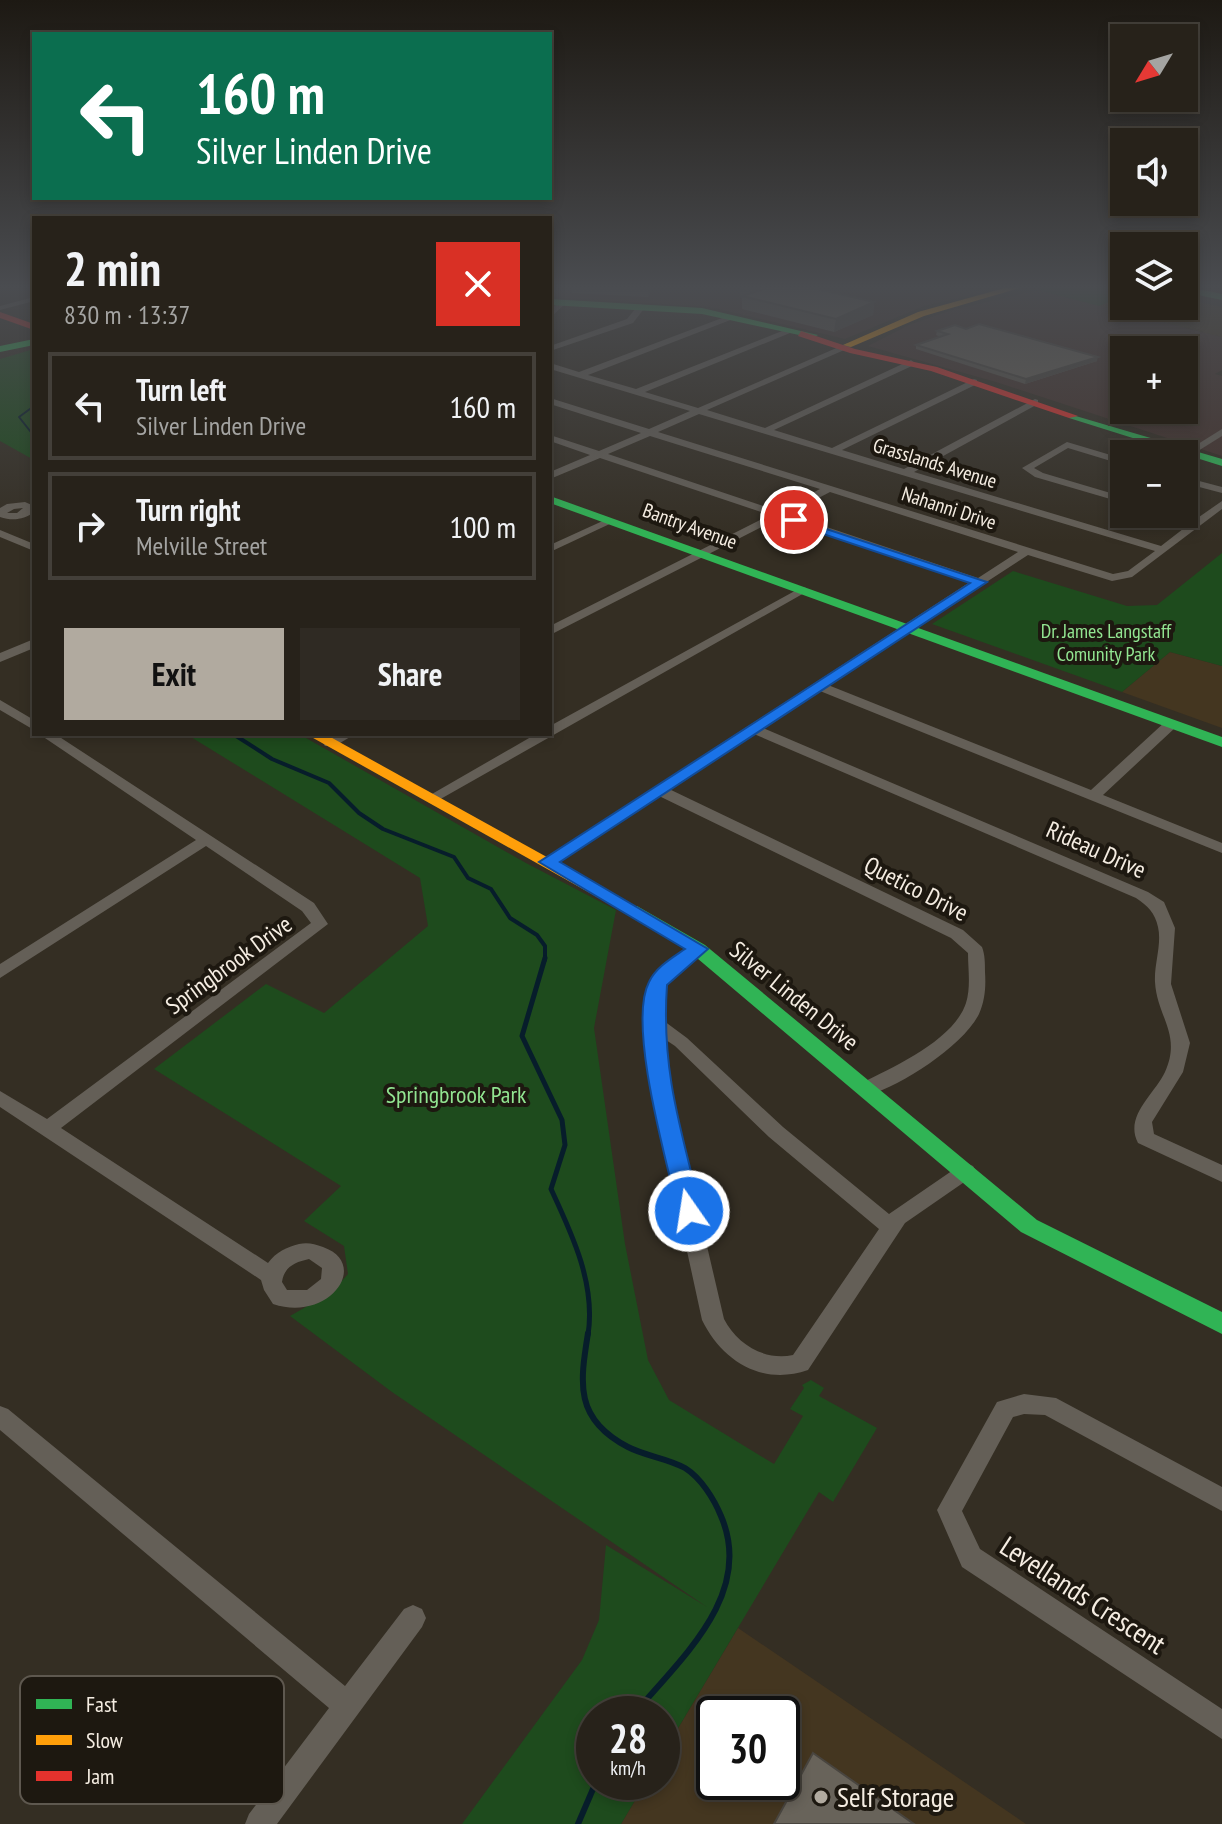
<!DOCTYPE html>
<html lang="en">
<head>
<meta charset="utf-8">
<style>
  :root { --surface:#27221a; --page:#2f2a23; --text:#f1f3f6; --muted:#a4a4a2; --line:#433f39; --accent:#b1aa9f }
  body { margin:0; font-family:"PT Sans Narrow",sans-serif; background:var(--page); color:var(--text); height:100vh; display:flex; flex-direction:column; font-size:30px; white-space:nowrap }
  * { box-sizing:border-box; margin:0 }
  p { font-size:26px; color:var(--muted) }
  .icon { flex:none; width:44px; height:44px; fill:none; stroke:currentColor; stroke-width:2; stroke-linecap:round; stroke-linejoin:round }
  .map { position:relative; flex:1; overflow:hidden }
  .side { position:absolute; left:32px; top:216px; width:520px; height:520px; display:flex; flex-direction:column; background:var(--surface); border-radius:0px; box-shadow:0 4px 12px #0003,0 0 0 2px var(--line) }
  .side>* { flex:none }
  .hud { position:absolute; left:32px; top:32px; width:520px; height:168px; border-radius:0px; box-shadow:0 4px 12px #0003,0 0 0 2px var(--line); background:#0b6e4f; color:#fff; overflow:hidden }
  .needle { width:52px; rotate:232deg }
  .buttons { position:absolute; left:1110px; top:24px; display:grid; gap:16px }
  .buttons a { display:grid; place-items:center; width:88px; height:88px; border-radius:0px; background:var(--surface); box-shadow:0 4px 12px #0003,0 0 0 2px var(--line); font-size:40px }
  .speed { position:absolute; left:576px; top:1696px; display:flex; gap:16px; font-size:40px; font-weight:700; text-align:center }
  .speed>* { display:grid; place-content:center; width:104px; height:104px; border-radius:50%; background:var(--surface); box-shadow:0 4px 12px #0003,0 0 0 2px var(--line); line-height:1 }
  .speed small { font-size:20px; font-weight:400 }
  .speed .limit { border:4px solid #111; border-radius:12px; background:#fff; color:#111 }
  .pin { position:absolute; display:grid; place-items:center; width:68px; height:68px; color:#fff; margin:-34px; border:4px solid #fff; border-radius:50%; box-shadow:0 2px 8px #0007 }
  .me { position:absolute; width:88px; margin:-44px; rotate:347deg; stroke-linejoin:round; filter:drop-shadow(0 0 6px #0008) }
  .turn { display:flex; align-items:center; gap:28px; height:168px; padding:0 32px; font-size:36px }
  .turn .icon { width:104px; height:104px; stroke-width:2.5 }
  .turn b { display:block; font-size:56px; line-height:68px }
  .round { display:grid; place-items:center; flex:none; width:84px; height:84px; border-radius:0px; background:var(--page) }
  .summary { display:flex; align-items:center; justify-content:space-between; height:136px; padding:0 32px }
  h1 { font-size:48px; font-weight:700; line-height:60px }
  .cta { display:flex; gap:16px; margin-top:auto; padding:16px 32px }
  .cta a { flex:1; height:92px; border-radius:0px; background:var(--accent); color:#111; font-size:32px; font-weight:700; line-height:92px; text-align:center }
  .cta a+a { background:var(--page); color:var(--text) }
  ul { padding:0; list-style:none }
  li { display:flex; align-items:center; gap:24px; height:108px; margin:0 16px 12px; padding:0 16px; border:4px solid var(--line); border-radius:0px }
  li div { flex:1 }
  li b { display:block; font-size:30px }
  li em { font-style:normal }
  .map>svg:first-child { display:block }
</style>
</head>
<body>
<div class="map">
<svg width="1222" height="1824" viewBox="0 0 1222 1824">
  <rect width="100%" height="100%" fill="#342e23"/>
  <g fill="#44322c" fill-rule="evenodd">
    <polygon points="550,286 948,286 984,292 924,306 845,339 710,307 550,297"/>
    <path d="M1038,290L1222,337V370L1215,374L1222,376V456L996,382L868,346L909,325L952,310ZM1124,350H1184V410H1124Z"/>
  </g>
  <g fill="#443620" fill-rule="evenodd">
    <polygon points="1124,296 1124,306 1184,306 1184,299 1222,307 1222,337 1099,306"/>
    <polygon points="1170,652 1222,666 1222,728 1122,692"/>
    <path d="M738,1628L1026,1824H621L646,1782H662V1755ZM714,1714H782V1782H714Z"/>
  </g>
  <g fill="#1e4b1d">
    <polygon points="1046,286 1124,286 1124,296 1099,306 1038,290"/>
    <polygon points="34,349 34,460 0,441 0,359"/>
    <polygon points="1222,553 1222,666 1170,652 1122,692 932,624 1013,571 1127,606 1157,605"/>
    <polygon points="186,734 299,734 526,863 616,910 594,1028 625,1244 648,1360 669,1400 774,1464 803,1416 790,1409 804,1388 802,1385 811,1380 824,1388 819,1396 877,1428 833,1502 819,1492 662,1755 662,1714 594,1714 594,1782 646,1782 621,1824 462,1824 582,1660 599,1620 606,1545 707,1607 392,1392 290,1316 332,1292 348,1274 344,1246 304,1221 341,1186 154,1069 266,984 324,1013 428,926 420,878"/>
  </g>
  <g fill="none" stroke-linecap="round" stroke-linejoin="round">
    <polyline stroke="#071d2b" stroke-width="2" points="34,406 19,417 34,436"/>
    <polyline stroke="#071d2b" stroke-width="4" points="233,734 272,759 329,783 359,813 383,829 454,857 468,878 491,889 510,918 537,935 545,946 545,960"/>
    <path stroke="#071d2b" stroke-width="5" d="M545,958L522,1036L562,1120L565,1145L551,1189C572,1234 596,1284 588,1335"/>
    <g stroke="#071d2b" stroke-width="6">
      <path d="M588,1333C580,1383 574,1419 628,1447C645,1456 667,1458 685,1468C701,1478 714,1499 721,1516C755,1595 680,1659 634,1714"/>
      <polyline points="578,1824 596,1782"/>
    </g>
    <g fill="#645f57" fill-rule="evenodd">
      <polygon points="34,297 34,301 0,310 0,306"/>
      <polygon points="560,300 567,302 550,318 550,311"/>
      <polygon points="639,304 646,306 633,323 550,351 550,346 627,319"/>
      <path d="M730,315L733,319L588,375L636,389L787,329L790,333L645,392L698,408L848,343L851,347L707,410L765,428L911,360L915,363L914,365L774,430L832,448L974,379L977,380V384L842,450L904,469L1035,399L1038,400V404L914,472L1161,546L1192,522L1170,514L1184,513L1199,517L1222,501V509L1132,577L1112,581L1028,555L828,685L1091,790L1166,721H1176V727L1103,795L1222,843V853L820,691L763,728L1148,892L1164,902L1175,928L1171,984L1190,1043L1183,1072L1152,1122L1154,1134L1222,1165V1182L1138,1143C1124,1116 1154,1095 1165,1072C1182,1034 1157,1017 1155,982C1154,964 1162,944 1158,927C1155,913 1148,906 1136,898L754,734L669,789L963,930L982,947C985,955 985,963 985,972C986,987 985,1000 979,1014C963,1046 902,1085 869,1095L862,1093L860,1088L862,1083C895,1066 954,1040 966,1003C971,987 968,969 968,953L951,938L659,796L552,865H542L539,862L970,582L779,518L550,635V626L770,515L600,458L550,479V472L590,455L550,441V435L599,451L641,433L550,404V398L649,429L690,411L550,369V363L579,372ZM699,414L762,433L1155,551L1128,571L1113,574L658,432ZM650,436L820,489L778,511L608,454ZM830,492L1018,552L978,578L788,514Z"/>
      <polygon points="1222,429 1222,436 1190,456 1182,454"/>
      <polygon points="1067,442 1124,459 1124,465 1068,448 1034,468 1043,473 1124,497 1124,503 1035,477 1022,468"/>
      <polygon points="1184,477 1222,487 1222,493 1184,483"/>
      <path d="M25,502L34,506V512C24,520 12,521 0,517V508L7,504ZM23,508L17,513H7L14,509Z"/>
      <polygon points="607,519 616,521 550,552 550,545"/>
      <polygon points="0,530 34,544 34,551 0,537"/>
      <polygon points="802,587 806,588 806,592 437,801 432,802 425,798 536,734 550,734 550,726"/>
      <polygon points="34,639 34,648 0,662 0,653"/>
      <polygon points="0,700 34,720 34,730 0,710"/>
      <path d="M39,734H55L314,903L328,924L61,1128L268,1263C276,1252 287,1247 299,1244C308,1242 314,1244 323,1247C371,1264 329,1323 273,1304L264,1290L261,1280L0,1107V1091L47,1119L311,923L302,911L206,846L0,978V964L196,840ZM309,1259L322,1268L321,1279L307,1290H287L282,1282C284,1267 295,1262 309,1259Z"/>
      <polygon points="337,734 355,734 335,746 325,746 323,743"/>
      <path d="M698,944L706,949L704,953C667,979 666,975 664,1021L687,1038L783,1127L889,1214L959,1166L966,1163L973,1166L976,1171L973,1176L905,1223L808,1370C762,1386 722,1361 702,1320L644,1053L649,984L665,964ZM663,1038L675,1046L769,1137L879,1229L793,1355C764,1361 737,1344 724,1319L662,1053Z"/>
      <polygon points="1024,1394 1056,1398 1222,1487 1222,1511 1045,1415 1024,1414 1013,1417 962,1511 980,1549 1222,1709 1222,1739 962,1567 937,1510 997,1402"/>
      <polygon points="0,1406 8,1409 345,1686 404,1609 413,1605 422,1609 426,1618 422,1627 277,1824 245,1824 249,1814 329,1708 0,1430"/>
    </g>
    <g fill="#30b455" fill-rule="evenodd">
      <polygon points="1184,286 1222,294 1222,300 1184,292"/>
      <polygon points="550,299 702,308 818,335 813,338 702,314 550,305"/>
      <polygon points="34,339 34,345 0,352 0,346"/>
      <polygon points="1069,414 1222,459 1222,466 1069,418"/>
      <polygon points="550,496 1222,737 1222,747 550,503"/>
      <polygon points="637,906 705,945 1037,1220 1222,1312 1222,1334 1021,1232 691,953 631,916 628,912 631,908"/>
    </g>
    <g fill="#ff9f0a" fill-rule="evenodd">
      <polygon points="1012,286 1027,286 924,316 851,347 843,345 918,312"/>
      <polygon points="306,734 325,734 646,912 637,918 631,916"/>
    </g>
    <g fill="#e5322d" fill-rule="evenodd">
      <polygon points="0,312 34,324 34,330 0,318"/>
      <polygon points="801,331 855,349 937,367 1078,416 1069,418 931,371 850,353 798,336"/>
    </g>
  </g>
  <g fill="#59554d">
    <polygon points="572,286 654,286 648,297 572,293"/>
    <polygon points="740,286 804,286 874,302 873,315 834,332 742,309 742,298 740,297"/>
    <polygon points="966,329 1097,361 1025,384 916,349 916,345 941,337 936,335 937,331"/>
  </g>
  <g fill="#49453f">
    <polygon points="648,286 654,286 648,297"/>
    <polygon points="874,302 873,315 834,332 836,319"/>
    <polygon points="1098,357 1097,361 1025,384 1026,379"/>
  </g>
  <g fill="#68635a" stroke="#49453f" stroke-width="2">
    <polygon points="747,286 804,286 874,302 836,319 742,296 760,290"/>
    <polygon points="979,324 1098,357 1026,379 916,345 948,334 937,331 955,325 966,329"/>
    <polygon points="813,1753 914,1824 774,1824"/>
  </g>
  <linearGradient id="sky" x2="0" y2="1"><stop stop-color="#1d1913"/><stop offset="0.53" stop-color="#4a4c50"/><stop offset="1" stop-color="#4a4c50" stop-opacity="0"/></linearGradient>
  <rect width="1222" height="542" fill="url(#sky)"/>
  <path fill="#1a73e8" stroke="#114b97" stroke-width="2" d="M790,517L987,582L560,862L708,949L667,985C661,1070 681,1130 701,1211L697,1217H681L678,1211C667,1163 627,1024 649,982C656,967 672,958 685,949L539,862L970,583L790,523Z"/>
  <circle fill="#b1aa9f" stroke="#1d1810" stroke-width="3" cx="821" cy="1797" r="8"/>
  <g text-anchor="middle" stroke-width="8" stroke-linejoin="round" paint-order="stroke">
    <g font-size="20" fill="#f5ede2" stroke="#1d1810">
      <text transform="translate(935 463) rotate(17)" y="7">Grasslands Avenue</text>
      <text transform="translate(949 508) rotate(18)" y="7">Nahanni Drive</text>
      <text transform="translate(690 526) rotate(20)" y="7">Bantry Avenue</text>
    </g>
    <g font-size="20" fill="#92e591" stroke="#1d1810">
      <text x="1106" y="638">Dr. James Langstaff<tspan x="1106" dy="23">Comunity Park</tspan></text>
    </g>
    <g font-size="24" fill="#f5ede2" stroke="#1d1810">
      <text transform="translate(1096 850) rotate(24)" y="8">Rideau Drive</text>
      <text transform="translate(916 889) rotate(27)" y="8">Quetico Drive</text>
      <text transform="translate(229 965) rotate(-36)" y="8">Springbrook Drive</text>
      <text transform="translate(794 996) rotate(39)" y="8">Silver Linden Drive</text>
    </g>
    <g font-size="24" fill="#92e591" stroke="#1d1810">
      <text x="456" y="1103">Springbrook Park</text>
    </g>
    <g font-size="28" fill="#f5ede2" stroke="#1d1810">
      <text transform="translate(1083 1595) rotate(33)" y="10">Levellands Crescent</text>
    </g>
    <g font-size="28" fill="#f5ede2" stroke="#1d1810" text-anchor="start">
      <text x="837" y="1807">Self Storage</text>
    </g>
  </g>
  <rect x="20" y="1676" width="264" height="128" rx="12" fill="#1d1810" stroke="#5e584f" stroke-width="2"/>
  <rect x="36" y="1699" width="36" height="10" fill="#30b455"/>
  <rect x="36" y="1735" width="36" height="10" fill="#ff9f0a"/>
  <rect x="36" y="1771" width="36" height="10" fill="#e5322d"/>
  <g font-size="22" fill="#f5ede2">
    <text x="86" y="1712">Fast</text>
    <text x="86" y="1748">Slow</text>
    <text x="86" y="1784">Jam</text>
  </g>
</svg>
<div class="buttons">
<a><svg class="needle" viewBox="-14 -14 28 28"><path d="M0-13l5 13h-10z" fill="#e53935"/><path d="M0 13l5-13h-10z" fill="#a4a4a2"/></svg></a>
<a><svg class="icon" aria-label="sound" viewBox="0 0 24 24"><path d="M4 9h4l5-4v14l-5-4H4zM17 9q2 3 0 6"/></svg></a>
<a><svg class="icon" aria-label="layers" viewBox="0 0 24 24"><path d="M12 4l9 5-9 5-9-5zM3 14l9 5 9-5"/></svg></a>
<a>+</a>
<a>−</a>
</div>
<div class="speed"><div>28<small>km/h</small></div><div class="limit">30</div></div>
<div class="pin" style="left:794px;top:520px;background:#d93025"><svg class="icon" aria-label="arrive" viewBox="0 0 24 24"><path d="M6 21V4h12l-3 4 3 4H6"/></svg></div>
<svg class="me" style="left:689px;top:1211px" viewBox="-20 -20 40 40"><circle r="17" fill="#1a73e8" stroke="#fff" stroke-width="3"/><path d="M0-11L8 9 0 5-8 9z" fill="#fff"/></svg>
<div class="hud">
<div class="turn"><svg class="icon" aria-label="left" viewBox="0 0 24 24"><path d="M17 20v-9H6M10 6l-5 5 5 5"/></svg><div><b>160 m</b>Silver Linden Drive</div></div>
</div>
<section class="side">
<div class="summary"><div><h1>2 min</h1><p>830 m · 13:37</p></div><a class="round" style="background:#d93025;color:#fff"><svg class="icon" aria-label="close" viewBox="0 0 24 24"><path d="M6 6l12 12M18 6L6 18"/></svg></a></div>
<ul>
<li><svg class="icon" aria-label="left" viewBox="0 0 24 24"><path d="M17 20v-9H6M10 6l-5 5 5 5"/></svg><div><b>Turn left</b><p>Silver Linden Drive</p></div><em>160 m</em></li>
<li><svg class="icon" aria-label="right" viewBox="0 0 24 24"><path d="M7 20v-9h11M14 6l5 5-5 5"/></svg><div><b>Turn right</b><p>Melville Street</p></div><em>100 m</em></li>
</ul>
<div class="cta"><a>Exit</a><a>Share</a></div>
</section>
</div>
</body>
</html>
